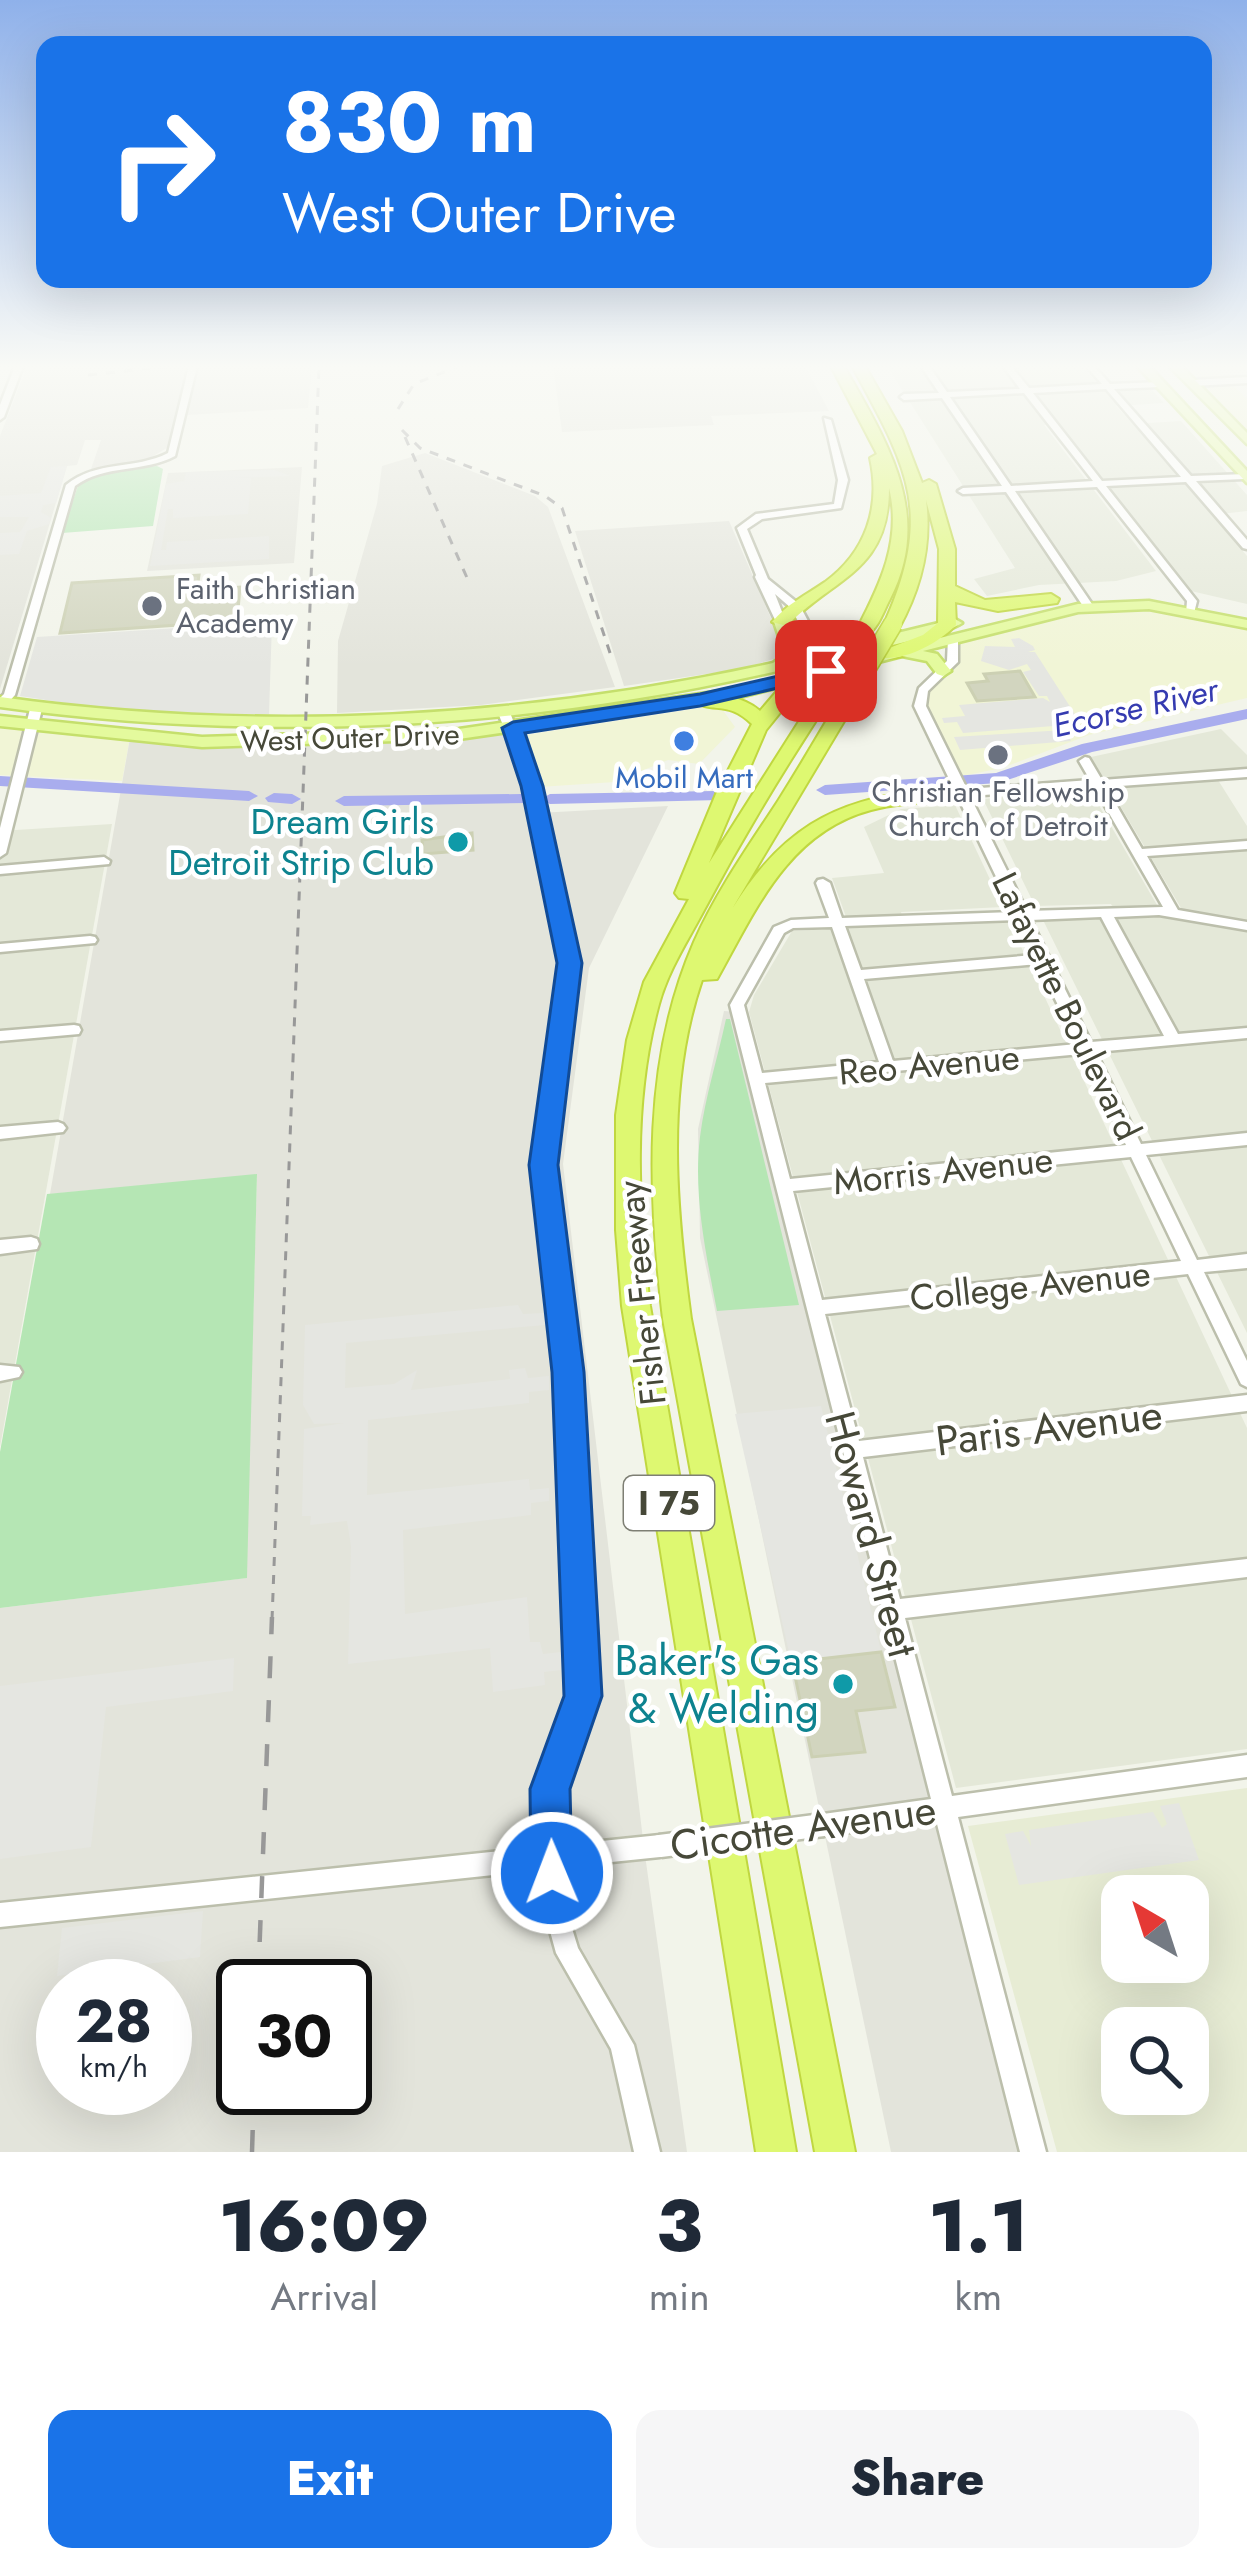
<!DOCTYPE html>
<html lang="en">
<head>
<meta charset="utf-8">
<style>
  :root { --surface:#fff; --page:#f6f6f7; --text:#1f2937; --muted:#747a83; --accent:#1a73e8 }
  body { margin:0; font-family:Jost,sans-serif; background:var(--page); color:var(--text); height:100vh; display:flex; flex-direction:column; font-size:45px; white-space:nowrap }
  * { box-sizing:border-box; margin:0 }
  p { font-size:39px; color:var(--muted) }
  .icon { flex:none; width:66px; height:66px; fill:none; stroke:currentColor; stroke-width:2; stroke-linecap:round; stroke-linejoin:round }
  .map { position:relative; height:2152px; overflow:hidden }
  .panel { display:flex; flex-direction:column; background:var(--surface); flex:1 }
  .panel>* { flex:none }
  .banner { position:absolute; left:36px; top:36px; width:1176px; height:252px; border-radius:24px; box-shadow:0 12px 48px #0002; background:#1a73e8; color:#fff; overflow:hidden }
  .needle { width:78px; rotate:321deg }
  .fabs { position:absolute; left:1101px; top:1875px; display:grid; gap:24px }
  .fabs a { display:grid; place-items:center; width:108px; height:108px; border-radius:24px; background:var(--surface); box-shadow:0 12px 48px #0002; font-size:60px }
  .speed { position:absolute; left:36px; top:1959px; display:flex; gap:24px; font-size:60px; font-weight:700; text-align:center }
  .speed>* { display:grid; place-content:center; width:156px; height:156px; border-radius:50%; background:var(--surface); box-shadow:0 12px 48px #0002; line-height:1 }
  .speed small { font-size:30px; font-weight:400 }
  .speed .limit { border:6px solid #111; border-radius:18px; background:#fff; color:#111 }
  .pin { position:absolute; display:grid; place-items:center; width:102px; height:102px; color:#fff; margin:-51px; border-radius:24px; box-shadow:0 6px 18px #0006 }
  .me { position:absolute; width:132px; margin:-66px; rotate:359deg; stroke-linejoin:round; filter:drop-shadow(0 0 9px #0008) }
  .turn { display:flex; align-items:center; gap:42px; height:252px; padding:0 48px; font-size:54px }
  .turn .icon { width:156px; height:156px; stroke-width:2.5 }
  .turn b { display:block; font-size:84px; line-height:102px }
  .eta { display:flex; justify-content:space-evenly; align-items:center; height:204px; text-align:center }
  .eta b { font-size:72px; font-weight:800; line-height:84px }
  .primary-button { display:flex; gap:24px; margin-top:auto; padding:24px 48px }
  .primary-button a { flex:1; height:138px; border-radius:24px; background:var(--accent); color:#fff; font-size:48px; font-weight:800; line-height:138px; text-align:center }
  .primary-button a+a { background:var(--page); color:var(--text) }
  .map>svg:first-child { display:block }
</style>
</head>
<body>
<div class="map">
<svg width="1247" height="2152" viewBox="0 0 1247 2152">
  <rect width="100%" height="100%" fill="#f2f4ea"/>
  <g fill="#e4e8d8">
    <polygon points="887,366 1082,366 1103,390 1150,388 1164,403 1116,406 1133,424 1181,421 1247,495 1247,511 1212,515 1247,556 1247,604 1191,591 1059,423 1044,425 1156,571 1116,581 1039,585 987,596 974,579 1015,568"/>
    <polygon points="1221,729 1247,755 1247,777 1218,780 1247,826 1247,1333 1043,920 1118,917 1111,904 1035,906 983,799 1090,790 1164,917 1187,918 1091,757"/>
    <polygon points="955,805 1003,907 901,912 905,925 1009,921 1247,1428 1247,1749 956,1788 749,1012 754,995 792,931 850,928 832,878 884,873 864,827 901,809"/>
    <polygon points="112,824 0,1447 0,831"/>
  </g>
  <g fill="#f1f5d6">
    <polygon points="1175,366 1213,366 1247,399 1247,440"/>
    <polygon points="1149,605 1247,624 1247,698 1089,735 1002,768 957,777 920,706 923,690 948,667 953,639 1052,613"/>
    <polygon points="719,705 735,727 699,764 668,760 615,782 539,787 526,735"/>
    <polygon points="0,721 130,738 122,781 0,775"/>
  </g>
  <g fill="#e3e4db" fill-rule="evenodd">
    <polygon points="92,366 187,366 172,445 148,459 91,469 101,440 85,440 77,465 67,466 0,689 0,436 26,369"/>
    <polygon points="198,366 312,366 308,408 187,415"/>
    <polygon points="553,366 805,366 829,411 711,416 714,425 562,432"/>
    <polygon points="425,453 535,496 548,507 615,687 481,705 337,713 338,641 377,504 382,466"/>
    <polygon points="302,467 294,563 147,571 168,473"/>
    <polygon points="729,521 787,655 741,669 624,686 575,531"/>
    <path d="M513,728L538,813L668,806L589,968L563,1164L644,1848L687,2152H0V1608L246,1578L257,1175L50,1194L130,738L202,742ZM63,1986H165V2088H63ZM243,1986H345V2088H243Z"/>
    <polygon points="724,1011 737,1012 1033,2152 891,2152 700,1238 698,1129"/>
  </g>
  <path fill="#e7ecd4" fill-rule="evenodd" d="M1247,1788V2152H1057L968,1826ZM1122,1896H1188V1962H1122ZM1122,2028H1188V2094H1122Z"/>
  <g fill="#b5e6b4">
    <polygon points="157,466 163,469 153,526 62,533 80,480 115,469"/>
    <path d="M726,1019H730L799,1305L717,1311C706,1254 693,1195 700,1137C705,1097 718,1057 726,1019Z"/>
    <polygon points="257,1174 247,1578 0,1608 0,1452 47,1194"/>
  </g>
  <g fill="#e5e6e1">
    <polygon points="67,466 56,503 43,505 41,512 51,518 49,524 27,531 19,554 0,555 0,533 20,532 29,517 0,517 0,496 41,493 51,467"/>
    <polygon points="274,470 291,476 230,478 251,478 248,514 173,518 173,509 168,509 161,550 166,550 167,542 269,536 269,559 150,566 166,484 184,481 186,472"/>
    <polygon points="272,622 269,714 131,713 20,696 37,637"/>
    <polygon points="1019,638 1033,646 1035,650 1028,652 1035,652 1078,719 1064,720 1066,725 963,733 957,722 944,723 942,718 965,716 959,705 1043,698 1050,702 1047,696 1039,696 1023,672 1031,670 1027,664 1009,670 981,661 985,646 1015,647 1011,639"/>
    <polygon points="1065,730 1071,741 960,750 954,737"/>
    <polygon points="518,1305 523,1314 543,1313 545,1325 346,1343 345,1388 394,1384 417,1370 411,1390 510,1379 509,1370 525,1368 528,1378 549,1376 549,1390 529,1392 529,1403 368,1420 367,1495 529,1479 530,1490 549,1488 549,1501 531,1503 531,1515 403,1530 405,1614 527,1597 530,1642 540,1642 543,1654 561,1652 562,1670 544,1672 545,1685 493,1692 490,1648 348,1664 351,1546 347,1521 310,1525 311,1516 302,1516 304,1429 344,1423 314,1424 303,1405 305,1325"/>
    <polygon points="821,1406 881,1651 791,1661 735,1414"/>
    <polygon points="234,1658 233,1691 106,1707 91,1847 0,1859 0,1686"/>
    <polygon points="1179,1803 1199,1860 1019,1885 1005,1834 1023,1831 1031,1846 1029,1830 1153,1812 1162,1828 1167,1824 1160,1806"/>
    <polygon points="203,1911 200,1957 57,1976 62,1928"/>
  </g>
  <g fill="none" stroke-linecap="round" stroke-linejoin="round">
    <g fill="#a9adee" fill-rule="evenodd">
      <polygon points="1247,709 1247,719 1092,752 998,783 825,795 816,790 825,785 996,773 1082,744"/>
      <polygon points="0,776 249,791 258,796 249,801 0,786"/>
      <polygon points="714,791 723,796 720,800 550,804 541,799 550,794"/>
      <polygon points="274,793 292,794 301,799 292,804 268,802 265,798"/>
      <polygon points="521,794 527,795 527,803 344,806 335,801 344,796"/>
    </g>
  </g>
  <g fill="#d2d5bf" stroke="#ccd0b3" stroke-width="3">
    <polygon points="199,575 197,590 240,587 237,621 60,633 72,583"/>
    <polygon points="1020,671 1035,697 977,701 967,683 988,681 984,674"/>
    <polygon points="472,833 473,850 423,854 422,840"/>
    <polygon points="881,1652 895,1707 856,1711 865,1752 812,1757 792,1662"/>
  </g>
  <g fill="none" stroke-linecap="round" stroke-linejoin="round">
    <g stroke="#bcbfac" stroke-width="5">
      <g id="minor">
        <polygon points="15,366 23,366 4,417 0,420 0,405"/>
        <path d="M189,366H197L175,456C143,473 105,464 75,486L15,695L6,705L0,706V698L4,694L66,485C96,460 135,470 168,453Z"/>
        <path d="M921,366H929L947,392L1020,389L1003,366H1011L1029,388L1102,384L1086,366H1094L1110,384L1162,382L1163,384L1159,387L1114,389L1191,476L1247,474V478L1244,479L1196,481L1247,540V549L1243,548L1186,482L1106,486L1197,601L1194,613H1186L1187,601L1097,487L1015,491L1094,607L1085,609L1006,492L963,494L958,491L963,488L1002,486L942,398L904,400L900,397L904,394L939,393ZM1106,389L1181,477L1102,481L1033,393ZM1024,393L1093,481L1011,486L950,397Z"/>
        <polygon points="1247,377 1247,383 1192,386 1188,383 1192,380"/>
        <polygon points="824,418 831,420 848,480 841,508 762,519 747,529 768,579 799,604 818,640 848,648 849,650 844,653 810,644 791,608 775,594 786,622 777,624 755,577 756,575 737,528 756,514 834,504 838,480"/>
        <path d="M953,636L958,639V662L928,691L926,706L967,789L1090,780L1079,761L1085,757L1089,758L1102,780L1247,769V777L1106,787L1142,849L1247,841V849L1147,856L1178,910L1247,922V930L1159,915L1114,917L1178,1034L1247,1028V1038L1096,1052L1141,1144L1247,1133V1145L1146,1155L1197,1260L1247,1254V1268L1204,1272L1247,1361V1387L1241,1384L1188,1274L825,1314L859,1441L1247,1395V1411L863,1457L900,1599L1247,1559V1577L905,1618L952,1796L1247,1755V1777L958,1817L1046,2152H1020L936,1820L823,1836L815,1833L812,1825L815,1817L823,1814L931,1799L730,1005L774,927L791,920L829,918L816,883L818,880L823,879L830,883L842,918L1013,912L914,706L919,688L947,661L948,639ZM1094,787L1163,907L1027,911L970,796ZM1101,917L1164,1036L1091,1042L1031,920ZM1017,920L1034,955L861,970L845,926ZM832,927L879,1062L762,1073L744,1005L784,933L793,928ZM1038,964L1077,1044L893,1061L864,979ZM1081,1054L1126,1145L790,1179L765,1083ZM1131,1157L1181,1261L822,1300L793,1191Z"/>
        <polygon points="36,706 42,709 6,853 0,857 0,828 30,709"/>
        <polygon points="503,707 509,710 537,782 577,963 551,1165 577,1372 593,1696 561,1789 563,1845 660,1835 668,1838 671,1846 668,1854 660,1857 563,1867 564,1902 578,1948 634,2045 660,2152 634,2152 611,2049 556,1953 542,1902 541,1870 0,1927 0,1903 540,1847 539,1789 573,1696 559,1372 535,1165 563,963 525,782 497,710"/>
        <polygon points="104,857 110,861 109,864 0,874 0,866"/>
        <polygon points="90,936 95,937 97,940 95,943 0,952 0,944"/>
        <polygon points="74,1025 79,1026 81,1030 79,1034 0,1041 0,1031"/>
        <polygon points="58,1122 63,1124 66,1128 63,1132 0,1139 0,1127"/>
        <polygon points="31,1237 37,1239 39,1244 37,1249 0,1254 0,1240"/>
        <polygon points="0,1365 19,1367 22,1372 19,1377 0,1381"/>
      </g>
    </g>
    <g stroke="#c5df6c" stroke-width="5">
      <g id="major">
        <polygon points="1137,366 1149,366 1247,471 1247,483"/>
        <polygon points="1169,366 1181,366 1247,433 1247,444"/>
        <polygon points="1149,601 1247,620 1247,628 1149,609 1078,612 923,651 937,654 951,671 943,676 937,674 927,661 902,656 728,700 459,739 202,747 0,726 0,716 202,737 459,729 728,690 1078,604"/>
        <path d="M781,618L788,622L799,657L955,619L962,623C938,638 856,652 823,660C553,728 275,745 0,707V697C259,733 518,719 773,663L785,654L774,622Z"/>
      </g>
    </g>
    <g stroke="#c0d740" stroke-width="4">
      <g id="highway">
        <path d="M831,366H844C886,441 934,513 890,599C883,612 878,630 865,636L856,631C880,585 902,540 889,488C889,572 834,577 787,626L772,622C787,604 806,595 825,582C866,552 881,507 870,458L877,454Z"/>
        <path d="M852,366H865L902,431L922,483L929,480L936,484L955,549V586L985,600L1051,594L1059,599L1057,603L998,611L955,602L956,625C938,643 909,659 884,658V650L923,635L938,623L939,549L926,500C932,546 921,588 899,628H887L884,624C935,511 907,467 852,366Z"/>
        <path d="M830,649L839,654L808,678L766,730L709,863L826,679H838L841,683C791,757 745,833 703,912C687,942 668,971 659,1004C632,1103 638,1205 650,1306L796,2152H756L622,1306L616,1230V1115L627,1040L644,982L689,899L679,898L675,893L716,794L752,724C726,699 714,715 691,700C709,689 745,697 760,711L795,670Z"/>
        <path d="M862,671L871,676L732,909C779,833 832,799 921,791C938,789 961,783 975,793L965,799C934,802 901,802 871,810C788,832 755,911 717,979L702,980C665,1088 676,1208 691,1319L855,2152H815L663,1319C648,1193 642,1061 694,942C716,892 748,847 778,801C804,760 828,718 853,676Z"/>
      </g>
    </g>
    <use href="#minor" fill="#fff" fill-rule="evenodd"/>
    <use href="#major" fill="#e4fa9d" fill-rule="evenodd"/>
    <use href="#highway" fill="#def871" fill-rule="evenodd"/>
    <g stroke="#989898" stroke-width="3" stroke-dasharray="9 9" stroke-linecap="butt">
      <polyline points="88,375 173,366"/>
      <polyline points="398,409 414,384 459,366"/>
      <polyline points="402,430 420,448 545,496 562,508 611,656"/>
      <polyline points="405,437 468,580"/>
      <polyline points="272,1620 319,366"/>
    </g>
    <g stroke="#989898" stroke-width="4.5" stroke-dasharray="22 22" stroke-linecap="butt">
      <polyline points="258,1986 272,1617"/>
      <polyline points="252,2152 254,2088"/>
    </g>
    <g stroke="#bcbfac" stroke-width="27" stroke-linecap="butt">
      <polyline id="minor-bridge" points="660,1846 823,1825"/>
    </g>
    <g stroke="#c0d740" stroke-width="21" stroke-linecap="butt">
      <g id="highway-bridge">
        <polyline points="862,676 893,624"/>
        <polyline points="832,683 865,631"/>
      </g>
    </g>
    <use href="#minor-bridge" stroke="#fff" stroke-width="22"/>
    <use href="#highway-bridge" stroke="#def871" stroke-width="18"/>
  </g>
  <linearGradient id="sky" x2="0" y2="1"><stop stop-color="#8fb1ea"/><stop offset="0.55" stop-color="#f9faf6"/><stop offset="1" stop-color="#f9faf6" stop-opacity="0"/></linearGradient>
  <rect width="1247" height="667" fill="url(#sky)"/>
  <polygon fill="#1a73e8" stroke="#114b97" stroke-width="3" points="826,665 834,667 834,675 700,706 525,733 543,786 582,963 558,1165 584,1372 602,1696 570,1789 572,1873 566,1888 552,1894 537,1888 531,1873 530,1789 564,1696 552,1372 529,1165 557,963 521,786 502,728 513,722 700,694"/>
  <g fill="#6b7280" stroke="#fff" stroke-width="4.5">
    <circle cx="152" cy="606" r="12"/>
    <circle cx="998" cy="755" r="12"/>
  </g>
  <circle fill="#3f7fe0" stroke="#fff" stroke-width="4.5" cx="684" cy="741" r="12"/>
  <g fill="#0f9aa8" stroke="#fff" stroke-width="4.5">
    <circle cx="458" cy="842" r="12"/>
    <circle cx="843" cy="1684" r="12"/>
  </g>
  <g text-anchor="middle" stroke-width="9" stroke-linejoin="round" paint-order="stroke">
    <g font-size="30" fill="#5b616d" stroke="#fff" text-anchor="start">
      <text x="176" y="599">Faith Christian<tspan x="176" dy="34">Academy</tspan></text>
      <text x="998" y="802" text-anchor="middle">Christian Fellowship<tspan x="998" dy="34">Church of Detroit</tspan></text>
    </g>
    <g font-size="30" fill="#464838" stroke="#fff">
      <text transform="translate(350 738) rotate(-2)" y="10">West Outer Drive</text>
    </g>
    <g font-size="30" fill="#366cbe" stroke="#fff">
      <text x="684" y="788">Mobil Mart</text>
    </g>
    <g font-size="33" font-style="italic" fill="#353bb0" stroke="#fff">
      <text transform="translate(1135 707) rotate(-13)" y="12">Ecorse River</text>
    </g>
    <rect fill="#fff" stroke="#7e7f74" stroke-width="3" x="624" y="1476" width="90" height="54" rx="9"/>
    <g font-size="33" font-weight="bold" fill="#464838">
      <text x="669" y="1515">I 75</text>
    </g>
    <g font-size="36" fill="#0d838f" stroke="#fff" text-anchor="end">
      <text x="434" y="834">Dream Girls<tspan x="434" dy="41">Detroit Strip Club</tspan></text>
    </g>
    <g font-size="36" fill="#464838" stroke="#fff">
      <text transform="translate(1067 1006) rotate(64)" y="13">Lafayette Boulevard</text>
      <text transform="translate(929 1064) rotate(-5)" y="13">Reo Avenue</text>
      <text transform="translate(943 1170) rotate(-6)" y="13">Morris Avenue</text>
      <text transform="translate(1030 1285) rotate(-6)" y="13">College Avenue</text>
      <text transform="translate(641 1293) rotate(-96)" y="13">Fisher Freeway</text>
    </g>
    <g font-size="42" fill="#464838" stroke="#fff">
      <text transform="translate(1049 1427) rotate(-7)" y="15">Paris Avenue</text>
      <text transform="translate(872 1534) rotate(75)" y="15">Howard Street</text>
      <text transform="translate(803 1827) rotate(-8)" y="15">Cicotte Avenue</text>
    </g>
    <g font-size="42" fill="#0d838f" stroke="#fff" text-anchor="end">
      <text x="819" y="1675">Baker's Gas<tspan x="819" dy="48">&amp; Welding</tspan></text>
    </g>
  </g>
</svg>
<div class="fabs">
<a><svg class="needle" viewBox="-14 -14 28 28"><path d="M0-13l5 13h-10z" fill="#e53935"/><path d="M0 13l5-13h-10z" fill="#747a83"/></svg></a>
<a><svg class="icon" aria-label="search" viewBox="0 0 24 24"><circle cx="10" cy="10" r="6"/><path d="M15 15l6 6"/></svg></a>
</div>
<div class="speed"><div>28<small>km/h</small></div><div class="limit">30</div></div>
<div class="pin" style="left:826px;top:671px;background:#d93025"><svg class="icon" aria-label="arrive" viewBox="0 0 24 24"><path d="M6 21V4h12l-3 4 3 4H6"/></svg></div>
<svg class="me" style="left:552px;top:1873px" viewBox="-20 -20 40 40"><circle r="17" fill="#1a73e8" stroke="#fff" stroke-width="3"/><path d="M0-11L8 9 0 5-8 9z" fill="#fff"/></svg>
<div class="banner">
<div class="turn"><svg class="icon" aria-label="right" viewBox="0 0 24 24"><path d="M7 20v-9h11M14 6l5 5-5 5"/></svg><div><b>830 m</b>West Outer Drive</div></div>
</div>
</div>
<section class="panel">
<div class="eta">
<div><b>16:09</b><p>Arrival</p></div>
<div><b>3</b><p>min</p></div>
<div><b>1.1</b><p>km</p></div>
</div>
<div class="primary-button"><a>Exit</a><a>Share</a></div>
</section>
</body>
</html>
